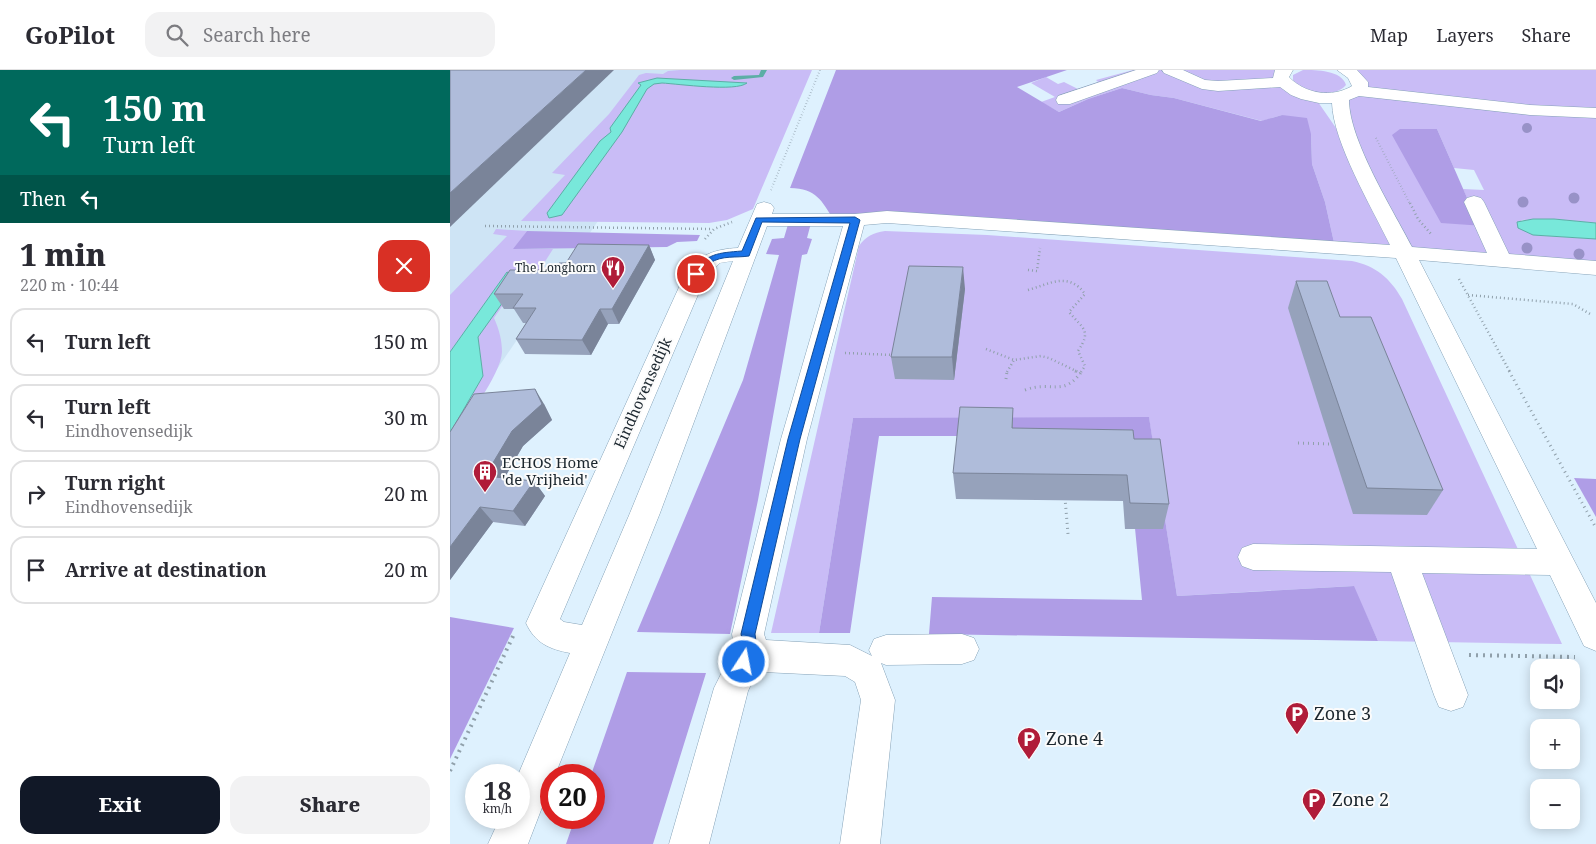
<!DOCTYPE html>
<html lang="en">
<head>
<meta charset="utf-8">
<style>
  :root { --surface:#fff; --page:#f2f2f3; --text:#2b2b33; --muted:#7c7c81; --line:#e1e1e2; --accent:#111827 }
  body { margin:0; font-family:"Noto Serif",serif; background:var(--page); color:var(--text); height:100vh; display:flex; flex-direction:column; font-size:19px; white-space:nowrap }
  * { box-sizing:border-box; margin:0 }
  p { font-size:16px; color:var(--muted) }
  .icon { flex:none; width:28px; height:28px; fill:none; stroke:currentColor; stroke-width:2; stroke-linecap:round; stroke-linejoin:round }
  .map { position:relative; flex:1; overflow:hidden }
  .panel { display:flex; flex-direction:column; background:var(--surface); width:450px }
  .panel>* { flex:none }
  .hud { background:#00695c; color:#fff; overflow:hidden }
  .controls { position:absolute; left:1080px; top:589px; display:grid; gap:10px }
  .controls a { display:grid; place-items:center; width:50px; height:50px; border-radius:10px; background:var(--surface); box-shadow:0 2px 12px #0003; font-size:25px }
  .speed { position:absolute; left:15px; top:694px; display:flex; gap:10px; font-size:25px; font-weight:700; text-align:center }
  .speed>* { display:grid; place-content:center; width:65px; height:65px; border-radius:50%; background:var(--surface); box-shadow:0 2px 12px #0003; line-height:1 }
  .speed small { font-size:12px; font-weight:400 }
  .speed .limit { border:8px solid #d22; background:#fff; color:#111 }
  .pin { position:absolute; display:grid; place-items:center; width:42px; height:42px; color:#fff; margin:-21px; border:2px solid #fff; border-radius:50%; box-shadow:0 1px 5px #0007 }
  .me { position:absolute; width:55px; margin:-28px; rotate:11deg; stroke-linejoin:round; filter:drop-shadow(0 0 4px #0008) }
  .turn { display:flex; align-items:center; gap:18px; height:105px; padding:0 20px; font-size:22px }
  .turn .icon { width:65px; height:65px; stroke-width:2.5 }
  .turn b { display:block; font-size:35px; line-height:42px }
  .then { display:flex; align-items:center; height:48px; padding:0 20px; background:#0003; gap:10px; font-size:19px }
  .round { display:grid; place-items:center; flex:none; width:52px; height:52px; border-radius:15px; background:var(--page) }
  .summary { display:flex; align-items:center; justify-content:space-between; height:85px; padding:0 20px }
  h1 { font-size:30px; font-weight:800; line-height:38px }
  .button { display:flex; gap:10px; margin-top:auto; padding:10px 20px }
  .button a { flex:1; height:58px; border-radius:15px; background:var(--accent); color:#fff; font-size:20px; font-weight:800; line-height:58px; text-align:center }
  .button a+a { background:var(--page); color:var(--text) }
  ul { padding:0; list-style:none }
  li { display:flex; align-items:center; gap:15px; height:68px; margin:0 10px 8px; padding:0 10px; border:2px solid var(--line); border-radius:15px }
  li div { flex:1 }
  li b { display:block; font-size:19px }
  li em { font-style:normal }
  header { display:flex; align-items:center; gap:30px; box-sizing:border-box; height:70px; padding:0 25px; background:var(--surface); border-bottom:1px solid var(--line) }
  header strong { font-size:24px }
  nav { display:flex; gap:28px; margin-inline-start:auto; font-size:18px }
  .search { width:350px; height:45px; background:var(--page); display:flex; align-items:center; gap:12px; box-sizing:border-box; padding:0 18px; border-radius:15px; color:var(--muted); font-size:19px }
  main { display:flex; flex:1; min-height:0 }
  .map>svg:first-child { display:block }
</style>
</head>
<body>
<header>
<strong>GoPilot</strong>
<div class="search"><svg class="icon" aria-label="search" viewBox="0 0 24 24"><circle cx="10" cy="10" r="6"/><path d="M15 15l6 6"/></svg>Search here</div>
<nav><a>Map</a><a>Layers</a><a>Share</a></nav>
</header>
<main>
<section class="panel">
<div class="hud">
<div class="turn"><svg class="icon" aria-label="left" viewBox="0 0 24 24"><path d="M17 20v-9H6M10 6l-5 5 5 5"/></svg><div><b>150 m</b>Turn left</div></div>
<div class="then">Then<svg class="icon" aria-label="left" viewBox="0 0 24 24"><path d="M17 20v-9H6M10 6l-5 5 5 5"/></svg></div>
</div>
<div class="summary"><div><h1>1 min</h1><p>220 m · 10:44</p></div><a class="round" style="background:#d93025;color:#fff"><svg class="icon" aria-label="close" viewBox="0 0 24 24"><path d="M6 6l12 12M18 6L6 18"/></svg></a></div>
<ul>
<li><svg class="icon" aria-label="left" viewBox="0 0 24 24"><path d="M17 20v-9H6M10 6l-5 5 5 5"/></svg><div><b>Turn left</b></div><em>150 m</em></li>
<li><svg class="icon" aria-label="left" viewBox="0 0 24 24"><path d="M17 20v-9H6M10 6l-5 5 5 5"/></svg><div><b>Turn left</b><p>Eindhovensedijk</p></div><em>30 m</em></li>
<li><svg class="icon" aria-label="right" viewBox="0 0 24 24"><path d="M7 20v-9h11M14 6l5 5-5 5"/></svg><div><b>Turn right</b><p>Eindhovensedijk</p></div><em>20 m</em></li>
<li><svg class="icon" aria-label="arrive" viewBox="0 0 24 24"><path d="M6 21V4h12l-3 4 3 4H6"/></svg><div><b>Arrive at destination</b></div><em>20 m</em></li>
</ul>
<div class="button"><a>Exit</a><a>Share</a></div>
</section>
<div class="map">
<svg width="1146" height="774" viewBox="0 0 1146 774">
  <rect width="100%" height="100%" fill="#def1fe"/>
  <polygon fill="#cee4f5" points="0,0 251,0 0,368"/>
  <g fill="#c9bcf6" fill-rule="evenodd">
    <polygon points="230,0 362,0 303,139 277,150 259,153 71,151 115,105 102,103 159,44 189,5 196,3 213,4 218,1"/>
    <path d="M683,0H835L832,2L868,32L906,87L890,38L910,18L895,0H1146V153L1104,149L1071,150L1083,165L1146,169V198L885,177L875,132L862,94L861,64L832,45L812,51L724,28L701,25L672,18L638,29L609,42L591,32L605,27L581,13L596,7L608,14L614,12L628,19L648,12L646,10ZM950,59H987L1004,98L1024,100L1034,120L1013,119L1018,130Z"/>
    <path d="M853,0C867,0 891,0 896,15C884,29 853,23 843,10V5Z"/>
    <path d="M46,159L77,161L64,179H103L84,209H71L44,248C49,259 52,270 52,282C51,305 13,354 0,374V363L33,306L28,267L67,211V207L57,202L0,282V225L57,166L43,164Z"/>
    <path d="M435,161L537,165L902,191C926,196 940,208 952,229L1112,574L928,571L903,516L727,526L699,348H403L369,563H321L409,176C416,166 423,163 435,161Z"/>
  </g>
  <g fill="#af9de6">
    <path d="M386,0H617L567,17L609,42L638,29L672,18L701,25L724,28L811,51L832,45L857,48L861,64L862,94L875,132L885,177L384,150C371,130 367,119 340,118Z"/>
    <polygon points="950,59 987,59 1018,130 1034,156 991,153 942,65"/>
    <polygon points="339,151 361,153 357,168 362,169 357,184 352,185 308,430 280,564 187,562 293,310 329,185 316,184 322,169 334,168"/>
    <polygon points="77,161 250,165 247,171 227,172 217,177 63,179"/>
    <polygon points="699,347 727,526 904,516 928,571 479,564 482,527 692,530 676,366 429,366 400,563 369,563 403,348"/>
    <polygon points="1124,408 1146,409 1146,447"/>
    <polygon points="0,547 64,558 0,689"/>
    <polygon points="177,602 256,603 203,774 116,774 125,748 144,748 144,705 141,705"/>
  </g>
  <g fill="#78e8da" stroke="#5caea6">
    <path d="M207,8L297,13C286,22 229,14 212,13L204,14L197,19L172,62L112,145L99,148L97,143L150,71L161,62L160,58L191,15L188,13Z"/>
    <polygon points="1083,149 1104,149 1146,153 1146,169 1083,165 1068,158 1067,152"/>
    <polygon points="57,202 67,207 68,211 28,267 33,306 0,363 0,282"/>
  </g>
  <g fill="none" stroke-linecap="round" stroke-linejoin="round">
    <polygon fill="#5caea6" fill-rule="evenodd" points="311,0 317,0 313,7 284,10 281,8 284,6 309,5"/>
    <g stroke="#85a2b7" stroke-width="1">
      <g id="minor">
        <polygon points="686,0 709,0 707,3 620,34 608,34 606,30 608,26"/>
        <path d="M712,0H733L755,10L768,11L823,8L825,0H843L839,7C855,24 882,28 902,16L898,8L887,0H907L918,12V17L1080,35L1146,38V48L1080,45L909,26L899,30C899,70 943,140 962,177L1037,183L1014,132L1017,128L1024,126L1031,128L1034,132L1059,184L1146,191V205L969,190L1146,533V581L1134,576L1100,505L972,503L1018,625L1013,637L1001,641L989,637L984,625L941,502L803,500L792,496L788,487L792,478L803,474L1087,479L946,188L437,153L414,155L357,369L314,564L316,570L400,575L422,586L419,580L424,569L436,565L512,564L524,568L529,579L524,590L512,594L436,595L431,593L445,630L430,774H390L411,630L405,612L395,606L313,602L308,600L298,621L259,774H219L264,618L284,578L282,564L331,369L393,156H317L210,443L105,705H101V714L78,774H38L50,748H69L68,705L120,583C99,579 85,573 76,553L235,204C248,185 265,179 288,178L307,134L314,132L321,134L324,138L322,144H405L437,141L940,175C922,138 883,72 882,33H869L851,29L841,25L830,17L768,21L752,19L714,3ZM283,191L180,443L132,555L114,552L110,549L256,206L270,193Z"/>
      </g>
    </g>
    <g stroke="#90a0ab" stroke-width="2" stroke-dasharray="0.5 2.5" stroke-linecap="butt">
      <polyline points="926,68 960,134"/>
      <polyline points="321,120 370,0"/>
    </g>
    <g stroke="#90a0ab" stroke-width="2.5" stroke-dasharray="1 3" stroke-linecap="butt">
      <polyline points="960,133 968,149 981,164"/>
      <polyline points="35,156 263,159"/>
      <polyline points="255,169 264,159 282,152"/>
      <polyline points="578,200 587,201 590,178"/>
      <polyline points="1009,209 1060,302"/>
      <path d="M578,220C600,214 618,201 635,224L619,242C633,259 642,260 628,281L635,296L631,302"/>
      <polyline points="1018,225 1123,234 1140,244"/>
      <polyline points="536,279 564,290 591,286 599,288 628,302"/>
      <polyline points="395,283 444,285"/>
      <polyline points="557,302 564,290"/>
    </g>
    <g stroke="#90a0ab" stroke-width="3" stroke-dasharray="1 4" stroke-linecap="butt">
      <polyline points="625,301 630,303"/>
      <polyline points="1059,301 1146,458"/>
      <polyline points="556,309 557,301"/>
      <path d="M575,320C602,310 613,328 632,301"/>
      <polyline points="848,373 881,374"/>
      <polyline points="615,428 618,464"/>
    </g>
    <g stroke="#90a0ab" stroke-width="4" stroke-dasharray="2 5" stroke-linecap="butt">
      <polyline points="1019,585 1125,587"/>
      <polyline points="0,701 64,564"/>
    </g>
    <use href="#minor" fill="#fff" fill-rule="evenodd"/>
  </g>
  <g fill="#9892c7">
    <circle cx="1077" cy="58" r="5"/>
    <circle cx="1124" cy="128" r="5.5"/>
    <circle cx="1073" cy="132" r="5.5"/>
    <circle cx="1077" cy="178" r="5.5"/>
    <circle cx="1129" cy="184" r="5.5"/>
  </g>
  <g fill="#96a2bb">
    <polygon points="199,175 205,190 169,254 158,254 141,285 75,284 66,269 76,253 73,253 64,239 54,239 44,224 104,200 116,193"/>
    <polygon points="846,211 890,247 993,420 977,445 903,444 838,238"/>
    <polygon points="515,219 504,310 445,309 441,287"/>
    <polygon points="94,334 102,350 73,376 54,408 84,411 95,426 75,456 43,452 0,510 0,362"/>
    <polygon points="563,338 563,358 684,369 719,434 713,459 675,459 673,431 506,429 503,403"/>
  </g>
  <g fill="#7a8499">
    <polygon points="136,0 164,0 0,157 0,123"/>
    <polygon points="199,175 205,190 169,254 162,239"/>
    <polygon points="513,197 515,219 504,310 502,287"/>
    <polygon points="150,239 158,254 141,285 132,270"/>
    <polygon points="85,319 94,334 102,350 73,376 47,421 35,406"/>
    <polygon points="84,411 95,426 75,456 63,441"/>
    <polygon points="30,437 43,452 0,510 0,477"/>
  </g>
  <g fill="#afbcda" stroke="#7a8499">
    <polygon points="0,0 136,0 0,123"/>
    <polygon points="128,174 199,175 162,239 150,239 132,270 66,269 86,238 63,238 73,224 44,224 60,200 104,200 109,193 116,193"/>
    <polygon points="459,196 513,197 502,287 441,287"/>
    <polygon points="846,211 877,211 890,247 921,247 993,420 917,418"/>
    <polygon points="85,319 92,334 62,361 35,406 84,411 63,441 30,437 0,477 0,362 24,324"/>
    <polygon points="510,337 563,338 562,358 683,360 684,369 710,369 719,434 680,433 677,405 503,403"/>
  </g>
  <path fill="#1a73e8" stroke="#114b97" d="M405,147L410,150L350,369L305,564L307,579L299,596L294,598L289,596L287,592L294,578L291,564L338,369L400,153L312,152L299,186C286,188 272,185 260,193C254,197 253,204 246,206L241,204C257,183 268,183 292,181L306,148Z"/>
  <defs>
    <g id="restaurant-pin" transform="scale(1.25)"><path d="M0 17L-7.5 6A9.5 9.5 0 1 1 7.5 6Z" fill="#b01c39" stroke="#fbfbfb"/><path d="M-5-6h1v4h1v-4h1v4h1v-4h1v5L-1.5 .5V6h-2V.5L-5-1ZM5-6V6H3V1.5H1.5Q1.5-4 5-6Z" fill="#fff"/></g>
    <g id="building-pin" transform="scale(1.25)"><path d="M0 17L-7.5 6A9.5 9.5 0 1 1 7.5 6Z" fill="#b01c39" stroke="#fbfbfb"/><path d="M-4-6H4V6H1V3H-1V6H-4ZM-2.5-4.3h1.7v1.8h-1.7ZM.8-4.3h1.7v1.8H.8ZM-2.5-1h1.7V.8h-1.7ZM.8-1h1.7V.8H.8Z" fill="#fff"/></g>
    <g id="parking-pin" transform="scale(1.25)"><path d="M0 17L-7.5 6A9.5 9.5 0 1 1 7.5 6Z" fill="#b01c39" stroke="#fbfbfb"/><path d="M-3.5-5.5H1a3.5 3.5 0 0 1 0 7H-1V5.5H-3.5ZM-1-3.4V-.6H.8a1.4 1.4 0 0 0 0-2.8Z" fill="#fff"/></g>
  </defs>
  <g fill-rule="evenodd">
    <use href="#restaurant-pin" x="163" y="198"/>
    <use href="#building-pin" x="35" y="402"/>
    <use href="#parking-pin" x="847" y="644"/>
    <use href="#parking-pin" x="579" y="669"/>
    <use href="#parking-pin" x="864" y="730"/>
  </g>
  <g text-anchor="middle" stroke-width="4" stroke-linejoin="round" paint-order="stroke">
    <g font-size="12" fill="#1b262e" stroke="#fbfbfb" text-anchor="end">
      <text x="146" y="202">The Longhorn</text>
    </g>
    <g font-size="15" fill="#1b262e" stroke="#fbfbfb">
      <text transform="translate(193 323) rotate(-66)" y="5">Eindhovensedijk</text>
    </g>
    <g font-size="15" fill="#1b262e" stroke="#fbfbfb" text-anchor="start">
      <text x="52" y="398">ECHOS Home<tspan x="52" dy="17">'de Vrijheid'</tspan></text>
    </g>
    <g font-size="18" fill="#1b262e" stroke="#fbfbfb" text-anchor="start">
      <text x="864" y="650">Zone 3</text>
      <text x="596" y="675">Zone 4</text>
      <text x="882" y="736">Zone 2</text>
    </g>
  </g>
</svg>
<div class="controls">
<a><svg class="icon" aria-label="sound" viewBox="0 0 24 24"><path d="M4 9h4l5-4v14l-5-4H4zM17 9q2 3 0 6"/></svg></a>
<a>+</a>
<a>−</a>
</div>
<div class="speed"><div>18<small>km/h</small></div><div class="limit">20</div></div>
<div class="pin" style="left:246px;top:204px;background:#d93025"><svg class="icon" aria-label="arrive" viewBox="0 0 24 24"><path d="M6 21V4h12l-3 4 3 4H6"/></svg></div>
<svg class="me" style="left:294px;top:592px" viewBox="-20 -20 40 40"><circle r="17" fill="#1a73e8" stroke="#fff" stroke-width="3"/><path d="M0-11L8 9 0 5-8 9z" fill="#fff"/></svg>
</div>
</main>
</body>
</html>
